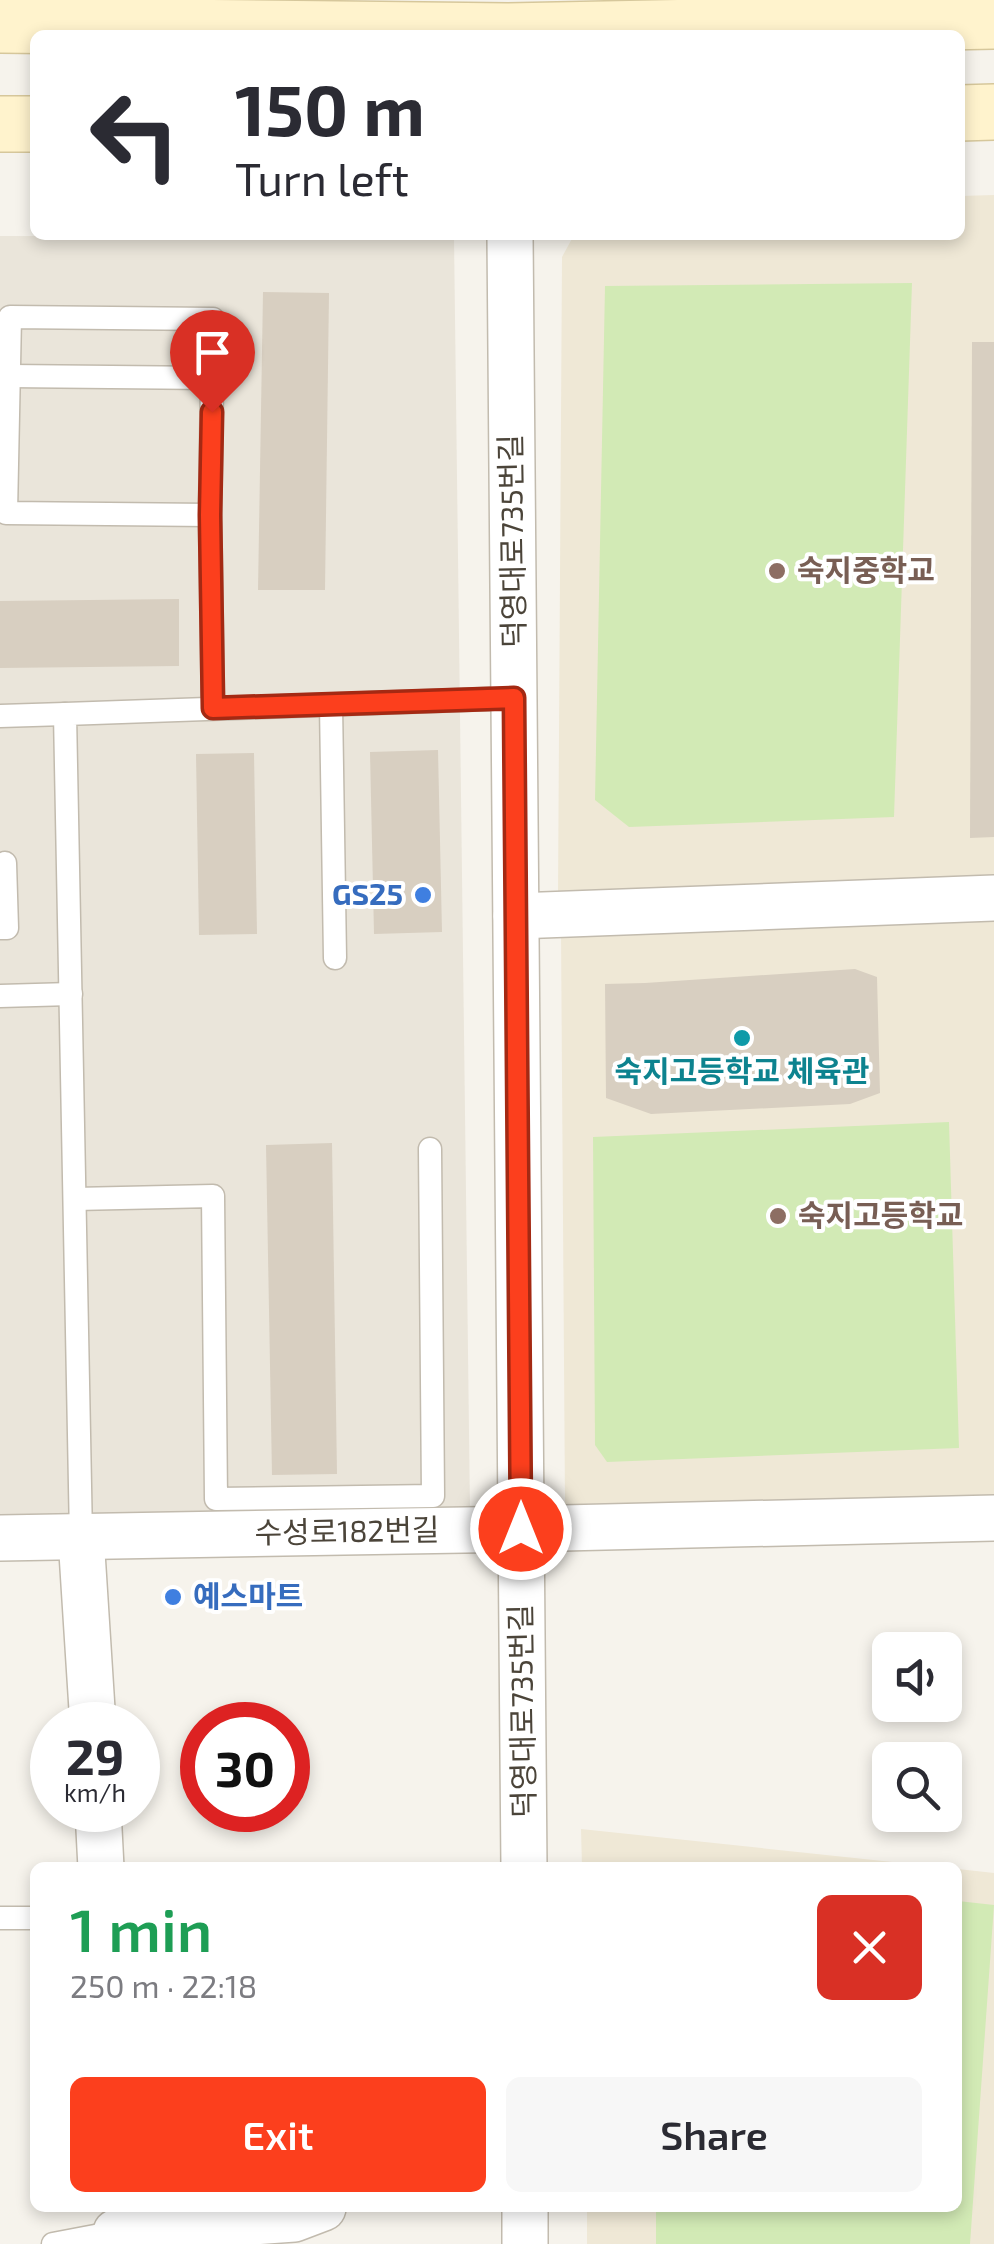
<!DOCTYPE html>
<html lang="en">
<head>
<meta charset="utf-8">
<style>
  :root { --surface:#fff; --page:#f7f7f7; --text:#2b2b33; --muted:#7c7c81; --accent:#fc3f1d }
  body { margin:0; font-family:"Exo 2","Noto Sans KR",sans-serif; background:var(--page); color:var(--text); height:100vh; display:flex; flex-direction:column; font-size:38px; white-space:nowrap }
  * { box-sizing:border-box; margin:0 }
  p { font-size:32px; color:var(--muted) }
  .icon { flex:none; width:55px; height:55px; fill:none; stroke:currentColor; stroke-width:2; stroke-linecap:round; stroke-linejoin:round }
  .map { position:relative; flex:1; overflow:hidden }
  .side { position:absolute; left:30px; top:1862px; width:932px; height:350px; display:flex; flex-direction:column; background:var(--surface); border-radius:15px; box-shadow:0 5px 15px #0003 }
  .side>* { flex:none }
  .banner { position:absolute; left:30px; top:30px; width:935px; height:210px; border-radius:15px; box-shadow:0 5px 15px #0003; background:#fff; color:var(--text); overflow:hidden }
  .fabs { position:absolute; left:872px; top:1632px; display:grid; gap:20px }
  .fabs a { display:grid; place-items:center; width:90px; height:90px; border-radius:15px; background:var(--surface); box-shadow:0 5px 15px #0003; font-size:50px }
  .speed { position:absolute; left:30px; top:1702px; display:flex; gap:20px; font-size:50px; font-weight:700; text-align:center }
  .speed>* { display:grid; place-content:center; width:130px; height:130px; border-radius:50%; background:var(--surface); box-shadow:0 5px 15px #0003; line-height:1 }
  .speed small { font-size:25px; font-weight:400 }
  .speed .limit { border:15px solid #d22; background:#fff; color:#111 }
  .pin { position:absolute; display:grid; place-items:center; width:85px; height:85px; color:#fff; margin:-102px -42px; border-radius:50% 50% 50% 0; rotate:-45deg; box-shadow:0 0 10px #0007 }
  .pin .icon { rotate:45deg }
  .me { position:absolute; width:110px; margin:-55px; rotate:0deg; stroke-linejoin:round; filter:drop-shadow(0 0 8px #0008) }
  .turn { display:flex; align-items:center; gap:35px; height:210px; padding:0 40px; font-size:45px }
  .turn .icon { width:130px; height:130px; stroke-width:2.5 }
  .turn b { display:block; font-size:70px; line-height:85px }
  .round { display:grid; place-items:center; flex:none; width:105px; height:105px; border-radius:15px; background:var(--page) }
  .head { display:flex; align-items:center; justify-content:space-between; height:170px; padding:0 40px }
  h1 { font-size:60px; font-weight:600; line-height:75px; color:#1e9e55 }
  .button { display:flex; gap:20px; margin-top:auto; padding:20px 40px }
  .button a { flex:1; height:115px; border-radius:15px; background:var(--accent); color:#fff; font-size:40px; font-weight:600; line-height:115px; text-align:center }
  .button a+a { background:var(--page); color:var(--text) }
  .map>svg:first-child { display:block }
</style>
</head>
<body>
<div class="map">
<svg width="994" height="2244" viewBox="0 0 994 2244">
  <rect width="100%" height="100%" fill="#f6f3ec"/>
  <polygon fill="#eae5da" points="0,236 454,237 470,1511 0,1522"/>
  <g fill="#efe8d6">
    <polygon points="994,195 994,884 558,894 562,257 574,235 960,235 960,196"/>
    <polygon points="994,914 994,1502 565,1505 561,931"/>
    <polygon points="581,1829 940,1867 582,1867"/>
    <polygon points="958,1869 994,1873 994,2244 587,2244 587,2208 958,2208"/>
  </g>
  <g fill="#d2eab5">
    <polygon points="912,283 894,817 629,827 595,800 605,286"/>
    <polygon points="949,1122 959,1448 607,1462 595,1445 593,1137"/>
    <polygon points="958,1901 994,1905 970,2244 656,2244 656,2208 958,2208"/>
  </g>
  <g fill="#d8cfc1">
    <polygon points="263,292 329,293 325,590 258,590"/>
    <polygon points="972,342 994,342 994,837 970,838"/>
    <polygon points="179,599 179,666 0,668 0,601"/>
    <polygon points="438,750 442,932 374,934 370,752"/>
    <polygon points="254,753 257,934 199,935 196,754"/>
    <polygon points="855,969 877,977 880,1093 850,1104 651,1114 606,1098 605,984 645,983"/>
    <polygon points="332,1143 337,1474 272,1475 266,1145"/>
  </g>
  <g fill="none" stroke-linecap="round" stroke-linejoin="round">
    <g stroke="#c2bbae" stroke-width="25">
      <g id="lane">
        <polygon points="10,317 213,319 210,515 6,513"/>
        <polyline points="9,376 212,378"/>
        <polyline points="210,515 213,708"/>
        <polyline points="331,705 335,958"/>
        <polyline points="0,716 65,714"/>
        <polyline points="0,928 7,928 5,863"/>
        <polyline points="0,996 71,994"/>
        <polyline points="75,1199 213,1196 216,1499 433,1496 430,1149"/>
        <polyline points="81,1537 65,714 514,698"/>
        <polyline points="0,1918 35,1918"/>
        <polyline points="53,2244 116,2232"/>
      </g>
    </g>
    <g stroke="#c2bbae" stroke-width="48">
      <g id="street">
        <polyline points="510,235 524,1868"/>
        <polyline points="516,916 994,898"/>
        <polyline points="81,1537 93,1725"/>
        <polyline points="0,1538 521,1529 994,1518"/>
        <polyline points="98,1810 101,1868"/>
        <polyline points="116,2232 294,2219 323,2208"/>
        <polyline points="525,2244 525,2208"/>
      </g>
    </g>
    <g stroke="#d6c79b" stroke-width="58">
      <g id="secondary">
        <polyline points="0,25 508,31 994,21"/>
        <polyline points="960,113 994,112"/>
        <polyline points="0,124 35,124"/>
      </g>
    </g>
    <use href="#lane" stroke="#fff" stroke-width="22"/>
    <use href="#street" stroke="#fff" stroke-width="45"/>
    <use href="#secondary" stroke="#fff3cd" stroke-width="55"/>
  </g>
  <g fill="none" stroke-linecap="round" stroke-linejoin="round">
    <g stroke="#a42913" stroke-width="25">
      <polyline id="route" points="212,412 210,515 213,708 514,698 521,1529"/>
    </g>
    <use href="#route" stroke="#fc3f1d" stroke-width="18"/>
  </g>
  <g fill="#8d6e63" stroke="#fff" stroke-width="4">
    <circle cx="777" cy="571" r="10"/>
    <circle cx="778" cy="1216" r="10"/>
  </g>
  <g fill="#3f7fe0" stroke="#fff" stroke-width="4">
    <circle cx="423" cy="895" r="10"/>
    <circle cx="173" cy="1597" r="10"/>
  </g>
  <circle fill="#0f9aa8" stroke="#fff" stroke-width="4" cx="742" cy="1038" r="10"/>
  <g text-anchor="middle" stroke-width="8" stroke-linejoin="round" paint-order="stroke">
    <g font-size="30" fill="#4b4439" stroke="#fff">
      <text transform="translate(513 541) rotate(-91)" y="10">덕영대로735번길</text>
      <text transform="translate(347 1532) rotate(-1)" y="10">수성로182번길</text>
      <text transform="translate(523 1711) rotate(-91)" y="10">덕영대로735번길</text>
    </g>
    <g font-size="30" font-weight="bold" fill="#785e54" stroke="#fff" text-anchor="start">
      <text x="797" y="581">숙지중학교</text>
      <text x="798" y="1226">숙지고등학교</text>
    </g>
    <g font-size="30" font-weight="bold" fill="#366cbe" stroke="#fff" text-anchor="end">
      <text x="403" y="905">GS25</text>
      <text x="193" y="1607" text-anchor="start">예스마트</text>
    </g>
    <g font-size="30" font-weight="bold" fill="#0d838f" stroke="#fff">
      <text x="742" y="1082">숙지고등학교 체육관</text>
    </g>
  </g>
</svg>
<div class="fabs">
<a><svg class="icon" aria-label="sound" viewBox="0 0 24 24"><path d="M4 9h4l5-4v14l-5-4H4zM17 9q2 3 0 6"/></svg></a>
<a><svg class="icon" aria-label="search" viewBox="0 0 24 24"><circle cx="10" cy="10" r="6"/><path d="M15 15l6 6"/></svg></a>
</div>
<div class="speed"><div>29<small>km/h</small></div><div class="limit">30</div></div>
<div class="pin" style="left:212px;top:412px;background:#d93025"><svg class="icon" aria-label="arrive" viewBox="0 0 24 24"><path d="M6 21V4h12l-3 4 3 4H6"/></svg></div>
<svg class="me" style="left:521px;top:1529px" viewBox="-20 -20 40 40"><circle r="17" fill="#fc3f1d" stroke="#fff" stroke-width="3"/><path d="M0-11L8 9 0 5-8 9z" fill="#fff"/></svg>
<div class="banner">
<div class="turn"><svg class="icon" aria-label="left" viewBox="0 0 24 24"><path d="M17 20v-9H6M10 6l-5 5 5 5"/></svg><div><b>150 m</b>Turn left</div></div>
</div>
<section class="side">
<div class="head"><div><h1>1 min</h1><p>250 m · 22:18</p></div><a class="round" style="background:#d93025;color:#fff"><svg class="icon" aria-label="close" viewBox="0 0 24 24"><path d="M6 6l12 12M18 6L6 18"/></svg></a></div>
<div class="button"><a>Exit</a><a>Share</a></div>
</section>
</div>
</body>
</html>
